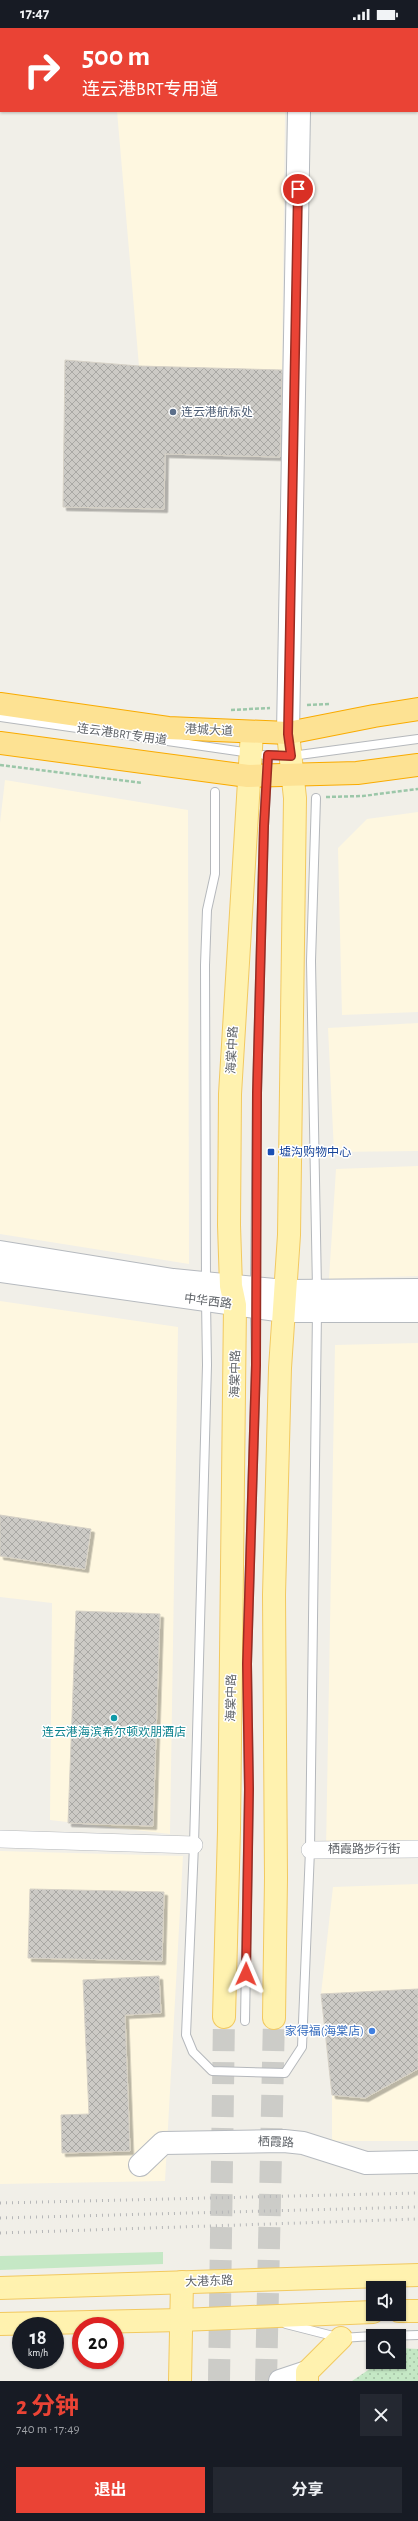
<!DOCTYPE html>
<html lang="zh">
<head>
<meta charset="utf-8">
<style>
  :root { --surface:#171b24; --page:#242831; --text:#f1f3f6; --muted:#9ea1a6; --accent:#ea4335 }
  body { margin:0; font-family:"Alegreya Sans","Noto Sans SC",sans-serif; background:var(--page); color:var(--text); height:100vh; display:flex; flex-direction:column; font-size:15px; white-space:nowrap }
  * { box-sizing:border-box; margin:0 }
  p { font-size:13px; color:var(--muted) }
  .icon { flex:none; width:22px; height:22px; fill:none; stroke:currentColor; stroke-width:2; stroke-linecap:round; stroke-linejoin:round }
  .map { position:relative; height:2353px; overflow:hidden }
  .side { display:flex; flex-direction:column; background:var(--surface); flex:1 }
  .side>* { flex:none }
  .guide { position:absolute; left:0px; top:0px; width:418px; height:84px; box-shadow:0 1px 3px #0004; background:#ea4335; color:#fff; overflow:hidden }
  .fabs { position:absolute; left:366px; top:2253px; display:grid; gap:8px }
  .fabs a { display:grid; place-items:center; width:40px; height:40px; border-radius:0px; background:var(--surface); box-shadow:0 1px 3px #0004; font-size:20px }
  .speed { position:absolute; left:12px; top:2289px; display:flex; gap:8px; font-size:20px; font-weight:700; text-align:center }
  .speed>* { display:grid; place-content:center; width:52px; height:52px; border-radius:50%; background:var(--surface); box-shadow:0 1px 3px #0004; line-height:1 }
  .speed small { font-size:10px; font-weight:400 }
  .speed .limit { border:6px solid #d22; background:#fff; color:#111 }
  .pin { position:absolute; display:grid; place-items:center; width:34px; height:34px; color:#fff; margin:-17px; border:2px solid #fff; border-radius:50%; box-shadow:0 1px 4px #0007 }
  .me { position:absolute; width:44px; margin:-22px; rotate:1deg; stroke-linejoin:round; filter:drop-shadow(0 0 3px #0008) }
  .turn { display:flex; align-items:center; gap:14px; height:84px; padding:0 16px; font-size:18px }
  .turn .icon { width:52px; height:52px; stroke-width:2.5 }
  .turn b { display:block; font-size:28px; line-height:34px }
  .round { display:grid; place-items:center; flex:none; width:42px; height:42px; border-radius:0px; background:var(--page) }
  .overview { display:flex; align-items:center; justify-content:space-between; height:68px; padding:0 16px }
  h1 { font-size:24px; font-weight:700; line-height:30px; color:var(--accent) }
  .primary-button { display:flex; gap:8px; margin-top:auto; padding:8px 16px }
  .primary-button a { flex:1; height:46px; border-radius:0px; background:var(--accent); color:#fff; font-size:16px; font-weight:700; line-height:46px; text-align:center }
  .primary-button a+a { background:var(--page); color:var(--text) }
  .status { display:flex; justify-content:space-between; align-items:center; height:28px; padding:0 20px; background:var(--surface); direction:ltr }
  .status svg { height:11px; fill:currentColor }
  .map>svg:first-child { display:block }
</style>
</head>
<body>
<div class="status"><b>17:47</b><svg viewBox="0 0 49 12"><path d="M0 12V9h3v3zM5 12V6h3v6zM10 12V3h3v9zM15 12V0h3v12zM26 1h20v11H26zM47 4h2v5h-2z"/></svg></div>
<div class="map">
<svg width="418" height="2353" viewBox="0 0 418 2353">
  <defs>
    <pattern id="park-dots" width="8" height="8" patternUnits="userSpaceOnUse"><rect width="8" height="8" fill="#c5e8c5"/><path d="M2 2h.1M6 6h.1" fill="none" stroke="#a3c0a4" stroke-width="1.8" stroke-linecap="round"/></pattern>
    <pattern id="building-cross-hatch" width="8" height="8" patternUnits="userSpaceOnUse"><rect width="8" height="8" fill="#cccac5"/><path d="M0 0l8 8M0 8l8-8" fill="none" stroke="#a9a8a4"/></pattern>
    <filter id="shadow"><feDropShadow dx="3.5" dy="3.5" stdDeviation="0" flood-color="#0004"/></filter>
  </defs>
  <rect width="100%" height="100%" fill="#f1efe8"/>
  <g fill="#fef7e0">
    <polygon points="117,83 285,83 282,342 139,338"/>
    <polygon points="5,752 188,782 189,1236 0,1206 0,795"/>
    <polygon points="418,784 418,984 342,987 338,820 367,791"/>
    <polygon points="418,995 418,1123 334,1124 328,1000"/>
    <polygon points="418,1138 418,1248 329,1251 336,1141"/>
    <polygon points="0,1273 178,1299 170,1806 50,1792 52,1575 0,1569"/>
    <polygon points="418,1315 418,1817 326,1822 335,1317"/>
    <polygon points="0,1823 183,1828 165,2153 0,2156"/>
    <polygon points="418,1856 418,1961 321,1966 333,1859"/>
    <polygon points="418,2041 418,2113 332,2113 332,2067 365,2070"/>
  </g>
  <polygon fill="#c5e8c5" points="163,2224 163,2236 0,2242 0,2228"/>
  <polygon fill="url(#park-dots)" points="399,2320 418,2321 418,2353 352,2353 380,2334 399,2334"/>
  <g fill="url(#building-cross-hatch)" stroke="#d6d1c6" filter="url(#shadow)">
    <polygon points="65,332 139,338 282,342 280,429 165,426 164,481 63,479"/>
    <polygon points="0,1487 91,1501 85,1541 0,1528"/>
    <polygon points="76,1583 160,1586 153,1798 68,1795"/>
    <polygon points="30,1861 164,1864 162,1933 28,1930"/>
    <polygon points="159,1948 161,1985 125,1987 130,2123 62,2125 61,2087 89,2086 83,1952"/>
    <polygon points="418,1961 418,2041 365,2070 332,2067 321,1966"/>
  </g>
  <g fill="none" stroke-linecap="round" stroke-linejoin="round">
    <g stroke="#ccccc8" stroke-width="22" stroke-dasharray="22 11" stroke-linecap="butt">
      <polyline points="219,2353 224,1989"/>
      <polyline points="266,2353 274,1990"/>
    </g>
    <g stroke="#b5b8bc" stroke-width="10">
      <g id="lane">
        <polyline points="0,689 251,725"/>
        <polyline points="264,727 299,727 418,711"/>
        <polyline points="316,770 311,933 317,1262"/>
        <polyline points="206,1255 205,937 207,882 215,846 215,764"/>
        <polyline points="255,1259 257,1065 264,798 268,727"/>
        <polyline points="206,1272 207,1337 194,1817 186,2007 193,2024 212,2043 285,2045 302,2019 310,1822 317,1283"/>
        <polyline points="245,1993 249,1761 247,1636 256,1337 255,1280"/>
        <polyline points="286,2296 341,2310 373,2308"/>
        <polyline points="386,2308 418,2307"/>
      </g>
    </g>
    <g stroke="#b5b8bc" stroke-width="18">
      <g id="street">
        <polyline points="0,1811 194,1817"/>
        <polyline points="310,1822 418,1821"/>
      </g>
    </g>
    <g stroke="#b6babf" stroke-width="24">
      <g id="secondary">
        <polyline points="300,1 300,0"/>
        <polyline points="288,705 299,83"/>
        <polyline points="0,1224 173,1252 285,1263 418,1262"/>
        <polyline points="0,1243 284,1283 418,1283"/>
        <polyline points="140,2137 163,2115 284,2113 303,2115 366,2135 418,2134"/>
        <polyline points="280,2353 307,2344"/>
      </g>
    </g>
    <g stroke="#f2c960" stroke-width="24">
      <g id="primary">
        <polyline points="224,1989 229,1802 235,1277 231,1258 229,1197 230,1066 252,704"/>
        <polyline points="274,1990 276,1850 274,1567 280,1340 289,1207 295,770 288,705"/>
        <polyline points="0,2260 418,2247"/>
        <polyline points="399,2283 418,2283"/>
        <polyline points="0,2296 181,2292 373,2284"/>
        <polyline points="180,2353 182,2254"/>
        <polyline points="307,2353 307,2344 341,2310"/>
      </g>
    </g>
    <g stroke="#f9ab00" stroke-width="24">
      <g id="highway">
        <polyline points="0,676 168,700 288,705 374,688 418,681"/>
        <polyline points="0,715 248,748 357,745 418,737"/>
      </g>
    </g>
    <g stroke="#9cc7a9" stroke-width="2.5" stroke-dasharray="4 2" stroke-linecap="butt">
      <polyline points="307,677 330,676"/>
      <polyline points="231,682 270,680"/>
      <polyline points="0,737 142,755"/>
      <polyline points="326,769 363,768 418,761"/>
    </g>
    <use href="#lane" stroke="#fff" stroke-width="8"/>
    <use href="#street" stroke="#fff" stroke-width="17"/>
    <use href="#secondary" stroke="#fff" stroke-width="22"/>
    <use href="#primary" stroke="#fff2af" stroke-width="22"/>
    <use href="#highway" stroke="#fde293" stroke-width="22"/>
    <g stroke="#b6b7b8" stroke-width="3" stroke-dasharray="1 5" stroke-linecap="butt">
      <polyline points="0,2175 418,2165"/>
      <polyline points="0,2190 418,2179"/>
      <polyline points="0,2205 418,2191"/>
    </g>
  </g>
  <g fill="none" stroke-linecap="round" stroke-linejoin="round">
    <g stroke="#982c22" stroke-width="10">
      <polyline id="route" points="246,1946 249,1761 247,1636 256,1337 257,1065 264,798 268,727 291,728 288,706 298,161"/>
    </g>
    <use href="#route" stroke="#ea4335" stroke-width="7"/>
  </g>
  <circle fill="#5c6f8a" stroke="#fff" stroke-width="1.5" cx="173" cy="384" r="4"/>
  <rect fill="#1a4fb4" stroke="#fff" stroke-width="1.5" x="267" y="1120" width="8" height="8" rx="2"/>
  <circle fill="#0f9aa8" stroke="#fff" stroke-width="1.5" cx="114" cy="1690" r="4"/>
  <circle fill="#3f7fe0" stroke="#fff" stroke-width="1.5" cx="372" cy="2003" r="4"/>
  <g text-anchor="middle" stroke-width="3" stroke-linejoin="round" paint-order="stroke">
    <g font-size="12" fill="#4e5e75" stroke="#fff" text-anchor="start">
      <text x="181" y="388">连云港航标处</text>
    </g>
    <g font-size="12" fill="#5f6368" stroke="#fff">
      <text transform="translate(209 702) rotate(3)" y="4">港城大道</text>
      <text transform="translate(122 706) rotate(8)" y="4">连云港BRT专用道</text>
      <text transform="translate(232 1022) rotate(-87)" y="4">海棠中路</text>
      <text transform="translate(208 1273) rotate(7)" y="4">中华西路</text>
      <text transform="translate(235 1346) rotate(-89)" y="4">海棠中路</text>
      <text transform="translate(231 1670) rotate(-89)" y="4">海棠中路</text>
      <text x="364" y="1825">栖霞路步行街</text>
      <text transform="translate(276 2114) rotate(2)" y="4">栖霞路</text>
      <text transform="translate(209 2253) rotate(-2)" y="4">大港东路</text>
    </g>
    <g font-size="12" fill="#164399" stroke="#fff" text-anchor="start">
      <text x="279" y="1128">墟沟购物中心</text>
    </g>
    <g font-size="12" fill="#0d838f" stroke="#fff">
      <text x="114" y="1708">连云港海滨希尔顿欢朋酒店</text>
    </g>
    <g font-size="12" fill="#366cbe" stroke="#fff" text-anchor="end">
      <text x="364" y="2007">家得福(海棠店)</text>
    </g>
  </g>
</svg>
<div class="fabs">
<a><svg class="icon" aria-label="sound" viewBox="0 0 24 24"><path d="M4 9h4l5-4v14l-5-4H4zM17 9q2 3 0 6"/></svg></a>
<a><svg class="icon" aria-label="search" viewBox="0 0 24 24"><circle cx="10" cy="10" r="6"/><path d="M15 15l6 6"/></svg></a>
</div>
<div class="speed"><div>18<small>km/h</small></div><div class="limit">20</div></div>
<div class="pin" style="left:298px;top:161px;background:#d93025"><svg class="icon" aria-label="arrive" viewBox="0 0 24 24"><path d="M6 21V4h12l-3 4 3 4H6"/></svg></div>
<svg class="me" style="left:246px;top:1946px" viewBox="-20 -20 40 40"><path d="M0-17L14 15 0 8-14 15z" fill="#ea4335" stroke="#fff" stroke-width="4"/></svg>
<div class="guide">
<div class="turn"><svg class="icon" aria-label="right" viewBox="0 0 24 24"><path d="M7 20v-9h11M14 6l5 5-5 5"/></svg><div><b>500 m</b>连云港BRT专用道</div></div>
</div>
</div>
<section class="side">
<div class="overview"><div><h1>2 分钟</h1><p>740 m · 17:49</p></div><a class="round"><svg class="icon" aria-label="close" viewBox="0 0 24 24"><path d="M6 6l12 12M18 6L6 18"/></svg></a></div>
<div class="primary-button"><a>退出</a><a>分享</a></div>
</section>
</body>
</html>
